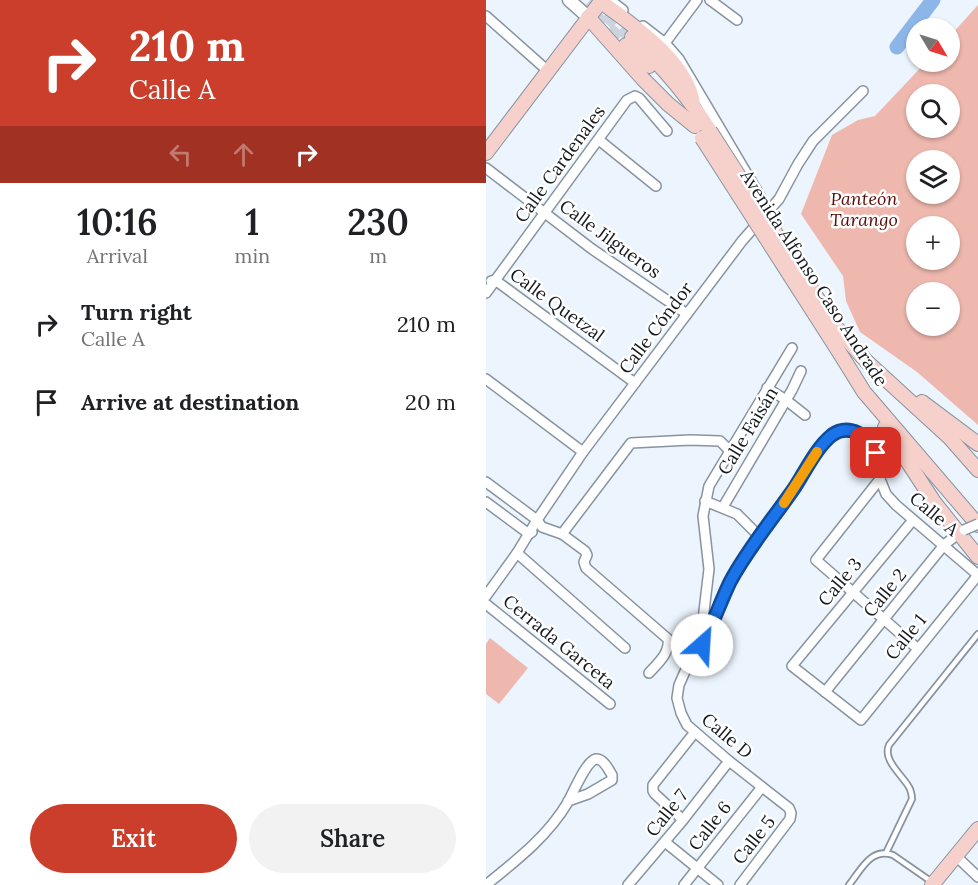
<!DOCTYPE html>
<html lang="en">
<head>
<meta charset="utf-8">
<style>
  :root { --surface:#fff; --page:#f2f2f2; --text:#202124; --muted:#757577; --accent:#ca3e2b }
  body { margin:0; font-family:Lora,serif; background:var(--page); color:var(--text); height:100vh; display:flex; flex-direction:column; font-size:22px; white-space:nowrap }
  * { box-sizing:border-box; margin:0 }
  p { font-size:20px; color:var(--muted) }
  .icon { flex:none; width:33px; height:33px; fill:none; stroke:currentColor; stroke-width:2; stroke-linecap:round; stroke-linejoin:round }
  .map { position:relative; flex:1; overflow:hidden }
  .sheet { display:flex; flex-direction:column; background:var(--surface); width:486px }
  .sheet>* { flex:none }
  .guide { background:#ca3e2b; color:#fff; overflow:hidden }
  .needle { width:39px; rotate:128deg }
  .fabs { position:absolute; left:420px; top:18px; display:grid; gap:12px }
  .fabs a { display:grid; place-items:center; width:54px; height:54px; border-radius:50%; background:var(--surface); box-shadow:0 2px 4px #0004; font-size:30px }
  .pin { position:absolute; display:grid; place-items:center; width:51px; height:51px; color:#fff; margin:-26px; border-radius:12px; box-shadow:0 3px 9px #0006 }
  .me { position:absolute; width:66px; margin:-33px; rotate:26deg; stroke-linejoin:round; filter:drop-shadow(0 0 4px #0008) }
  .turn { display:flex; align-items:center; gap:21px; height:126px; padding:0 30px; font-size:27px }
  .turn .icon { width:78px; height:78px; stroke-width:2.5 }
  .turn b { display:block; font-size:42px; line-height:51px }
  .lanes { display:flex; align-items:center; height:57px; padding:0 30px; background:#0003; justify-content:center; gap:30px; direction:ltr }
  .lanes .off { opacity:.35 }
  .eta { display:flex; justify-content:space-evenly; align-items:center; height:102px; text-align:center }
  .eta b { font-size:36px; font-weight:600; line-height:42px }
  .action { display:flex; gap:12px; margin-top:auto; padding:12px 30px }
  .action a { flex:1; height:69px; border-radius:36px; background:var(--accent); color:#fff; font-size:24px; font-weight:600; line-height:69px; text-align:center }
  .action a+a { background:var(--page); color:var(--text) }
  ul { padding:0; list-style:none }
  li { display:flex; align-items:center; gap:18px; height:78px; padding:0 30px }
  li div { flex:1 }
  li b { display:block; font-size:22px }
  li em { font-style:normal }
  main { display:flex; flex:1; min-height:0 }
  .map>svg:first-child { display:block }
</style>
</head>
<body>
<main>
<section class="sheet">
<div class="guide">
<div class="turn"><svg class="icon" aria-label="right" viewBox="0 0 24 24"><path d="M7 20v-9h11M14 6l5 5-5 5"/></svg><div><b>210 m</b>Calle A</div></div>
<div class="lanes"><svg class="icon off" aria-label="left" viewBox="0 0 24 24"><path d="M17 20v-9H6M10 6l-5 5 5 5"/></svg><svg class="icon off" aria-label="ahead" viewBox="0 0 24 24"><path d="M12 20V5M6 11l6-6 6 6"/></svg><svg class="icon" aria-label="right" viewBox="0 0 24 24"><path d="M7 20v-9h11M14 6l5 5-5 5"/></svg></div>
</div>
<div class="eta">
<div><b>10:16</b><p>Arrival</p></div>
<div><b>1</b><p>min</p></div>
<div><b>230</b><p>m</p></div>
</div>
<ul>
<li><svg class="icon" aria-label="right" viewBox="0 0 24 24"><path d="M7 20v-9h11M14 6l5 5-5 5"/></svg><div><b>Turn right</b><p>Calle A</p></div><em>210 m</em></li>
<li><svg class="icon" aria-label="arrive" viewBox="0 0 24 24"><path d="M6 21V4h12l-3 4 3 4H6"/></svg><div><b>Arrive at destination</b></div><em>20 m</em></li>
</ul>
<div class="action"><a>Exit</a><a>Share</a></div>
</section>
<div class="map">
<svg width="492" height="885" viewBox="0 0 492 885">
  <rect width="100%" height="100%" fill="#ecf4fd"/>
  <g fill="#efb8ae" fill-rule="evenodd">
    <path d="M492,5V425L431,372L374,332L360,301L357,276L315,214L346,135L372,120L389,116L440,62H464V36ZM430,94H464V128H430ZM464,160V194H430V160ZM430,226H464V260H430ZM430,292H464V326H430Z"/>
    <polygon points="4,638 42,668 13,704 0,694 0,644"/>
  </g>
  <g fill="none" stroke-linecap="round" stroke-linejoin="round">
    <polyline stroke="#8db6e8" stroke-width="15" points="411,47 447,0"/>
    <g stroke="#ccd3dc" stroke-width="14" stroke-dasharray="14 7" stroke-linecap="butt">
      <polyline points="104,0 146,37"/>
      <polyline points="107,15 140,45"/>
    </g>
    <g stroke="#8893a1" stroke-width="8">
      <g id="service">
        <path d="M400,853L426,799C426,796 425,792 424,789C418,776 396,761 403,745L492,634"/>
        <path d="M363,885C375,870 385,847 407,855L446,882"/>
      </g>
    </g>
    <g stroke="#8893a1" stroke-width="12">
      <g id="minor">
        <polyline points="124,0 137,10"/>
        <polyline points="224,0 251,20"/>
        <polyline points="0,16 62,71"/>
        <polyline points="157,26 179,43 193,59 283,211"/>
        <polyline points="179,43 211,0"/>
        <polyline points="113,140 170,186"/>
        <polyline points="0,168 106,249 201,314"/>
        <polyline points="5,281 9,280 149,383"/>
        <polyline points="0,293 141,100 149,96 153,98 181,131"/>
        <polyline points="0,379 97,452"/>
        <polyline points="281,388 300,400 319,415"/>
        <polyline points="394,479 330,560 432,649"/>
        <polyline points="0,482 51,520 56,527 76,534 145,443 204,440 234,441 243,450"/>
        <polyline points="219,501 251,514 273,536"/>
        <polyline points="0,502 43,534 46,532"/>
        <polyline points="237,507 306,390 315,371"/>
        <path d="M76,534L99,551L101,555L98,562L100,568L182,639C184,653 172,663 163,673"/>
        <polyline points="31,553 139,648"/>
        <polyline points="0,596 31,553 51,520 97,452 256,241 293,199 312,164 327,141 377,91"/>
        <polyline points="0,604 124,704"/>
        <polyline points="216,642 216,628 223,569 217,516 223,486 306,348"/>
        <polyline points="339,692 458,545 477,530"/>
        <polyline points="197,820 169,794 167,791 167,785 209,732"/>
        <polyline points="179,842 232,885"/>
        <polyline points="470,856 492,877"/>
        <path d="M0,885C31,860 62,836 82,802C87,793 100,761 110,759C117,758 123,770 126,775V780L102,794L82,801"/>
        <polyline points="142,885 197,820 243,761"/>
        <polyline points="198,885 276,787"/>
        <polyline points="254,885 304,819 305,813 303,808 243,761 201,725 195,713 191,698 193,685 201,667 216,645 227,623 244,583 257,560 307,490 336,446 348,434 357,431 370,432 380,437 387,445 390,453 394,479 400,494 410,505 492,575 375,720 306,666 427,520"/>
      </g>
    </g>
    <g stroke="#8893a1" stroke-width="15">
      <polyline id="tertiary" points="83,0 102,17"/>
    </g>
    <g stroke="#8893a1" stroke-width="16">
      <g id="secondary">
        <path d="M115,2C147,25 203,63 207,105"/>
        <polyline points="102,17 157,79 182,104 209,126"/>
        <path d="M146,37C176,66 202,96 224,131"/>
        <polyline points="140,45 163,66"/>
        <polyline points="0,153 116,0"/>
        <polyline points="355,355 378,392 492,525"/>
        <polyline points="381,362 463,437 492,470"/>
        <polyline points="436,402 492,444"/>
        <polyline points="399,427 448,502 492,557"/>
        <polyline points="446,885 492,829"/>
      </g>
    </g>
    <use href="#service" stroke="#fff" stroke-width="4.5"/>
    <use href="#minor" stroke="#fff" stroke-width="9"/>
    <use href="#tertiary" stroke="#fff" stroke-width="12"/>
    <use href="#secondary" stroke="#f6d0ca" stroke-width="14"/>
    <g stroke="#8893a1" stroke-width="12" stroke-linecap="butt">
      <polyline id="minor-bridge" points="478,530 492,524"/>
    </g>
    <g stroke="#8893a1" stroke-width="16" stroke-linecap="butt">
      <g id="secondary-bridge">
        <polyline points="224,131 349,326 381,362"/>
        <polyline points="216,138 355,355"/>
      </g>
    </g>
    <use href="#minor-bridge" stroke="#fff" stroke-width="9"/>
    <use href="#secondary-bridge" stroke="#f6d0ca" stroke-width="14"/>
  </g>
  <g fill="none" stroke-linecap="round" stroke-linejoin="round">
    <g stroke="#114b97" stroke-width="15">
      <path id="route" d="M216,645C227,624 234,603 244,582C262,548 287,519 309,487C320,470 330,448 346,435C363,423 384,436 390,453"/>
    </g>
    <use href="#route" stroke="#1a73e8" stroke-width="10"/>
    <polyline stroke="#f59e0b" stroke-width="10" points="298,503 331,452"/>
  </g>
  <g text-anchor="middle" stroke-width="5" stroke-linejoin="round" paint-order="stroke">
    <g font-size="18" fill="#14191e" stroke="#fff">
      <text transform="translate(74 164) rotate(-54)" y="6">Calle Cardenales</text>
      <text transform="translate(124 239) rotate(36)" y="6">Calle Jilgueros</text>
      <text transform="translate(328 278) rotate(57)" y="6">Avenida Alfonso Caso Andrade</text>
      <text transform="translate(71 305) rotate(36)" y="6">Calle Quetzal</text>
      <text transform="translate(170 328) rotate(-53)" y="6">Calle Cóndor</text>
      <text transform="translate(262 431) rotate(-59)" y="6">Calle Faisán</text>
      <text transform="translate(448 514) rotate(40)" y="6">Calle A</text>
      <text transform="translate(354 582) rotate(-50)" y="6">Calle 3</text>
      <text transform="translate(399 593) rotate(-51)" y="6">Calle 2</text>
      <text transform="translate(420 637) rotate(-51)" y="6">Calle 1</text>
      <text transform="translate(73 642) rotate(39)" y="6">Cerrada Garceta</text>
      <text transform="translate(241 736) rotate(40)" y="6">Calle D</text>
      <text transform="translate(181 813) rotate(-51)" y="6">Calle 7</text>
      <text transform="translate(224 826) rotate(-52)" y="6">Calle 6</text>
      <text transform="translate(268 840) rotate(-52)" y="6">Calle 5</text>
    </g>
    <g font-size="18" font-style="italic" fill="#5c0b03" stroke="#fff">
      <text x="378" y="205">Panteón<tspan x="378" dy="21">Tarango</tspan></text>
    </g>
  </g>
</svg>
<div class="fabs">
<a><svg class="needle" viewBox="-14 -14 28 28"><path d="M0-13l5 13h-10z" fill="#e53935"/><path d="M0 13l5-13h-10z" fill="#757577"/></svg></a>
<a><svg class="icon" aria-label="search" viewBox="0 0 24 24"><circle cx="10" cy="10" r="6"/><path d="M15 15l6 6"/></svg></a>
<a><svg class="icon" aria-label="layers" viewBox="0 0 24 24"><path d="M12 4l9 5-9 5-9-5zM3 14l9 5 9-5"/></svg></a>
<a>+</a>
<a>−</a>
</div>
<div class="pin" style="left:390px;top:453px;background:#d93025"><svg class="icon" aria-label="arrive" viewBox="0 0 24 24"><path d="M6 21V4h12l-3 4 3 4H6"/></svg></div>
<svg class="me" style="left:216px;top:645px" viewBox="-20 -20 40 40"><circle r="19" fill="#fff"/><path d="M0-13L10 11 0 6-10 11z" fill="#1a73e8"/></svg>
</div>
</main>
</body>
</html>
